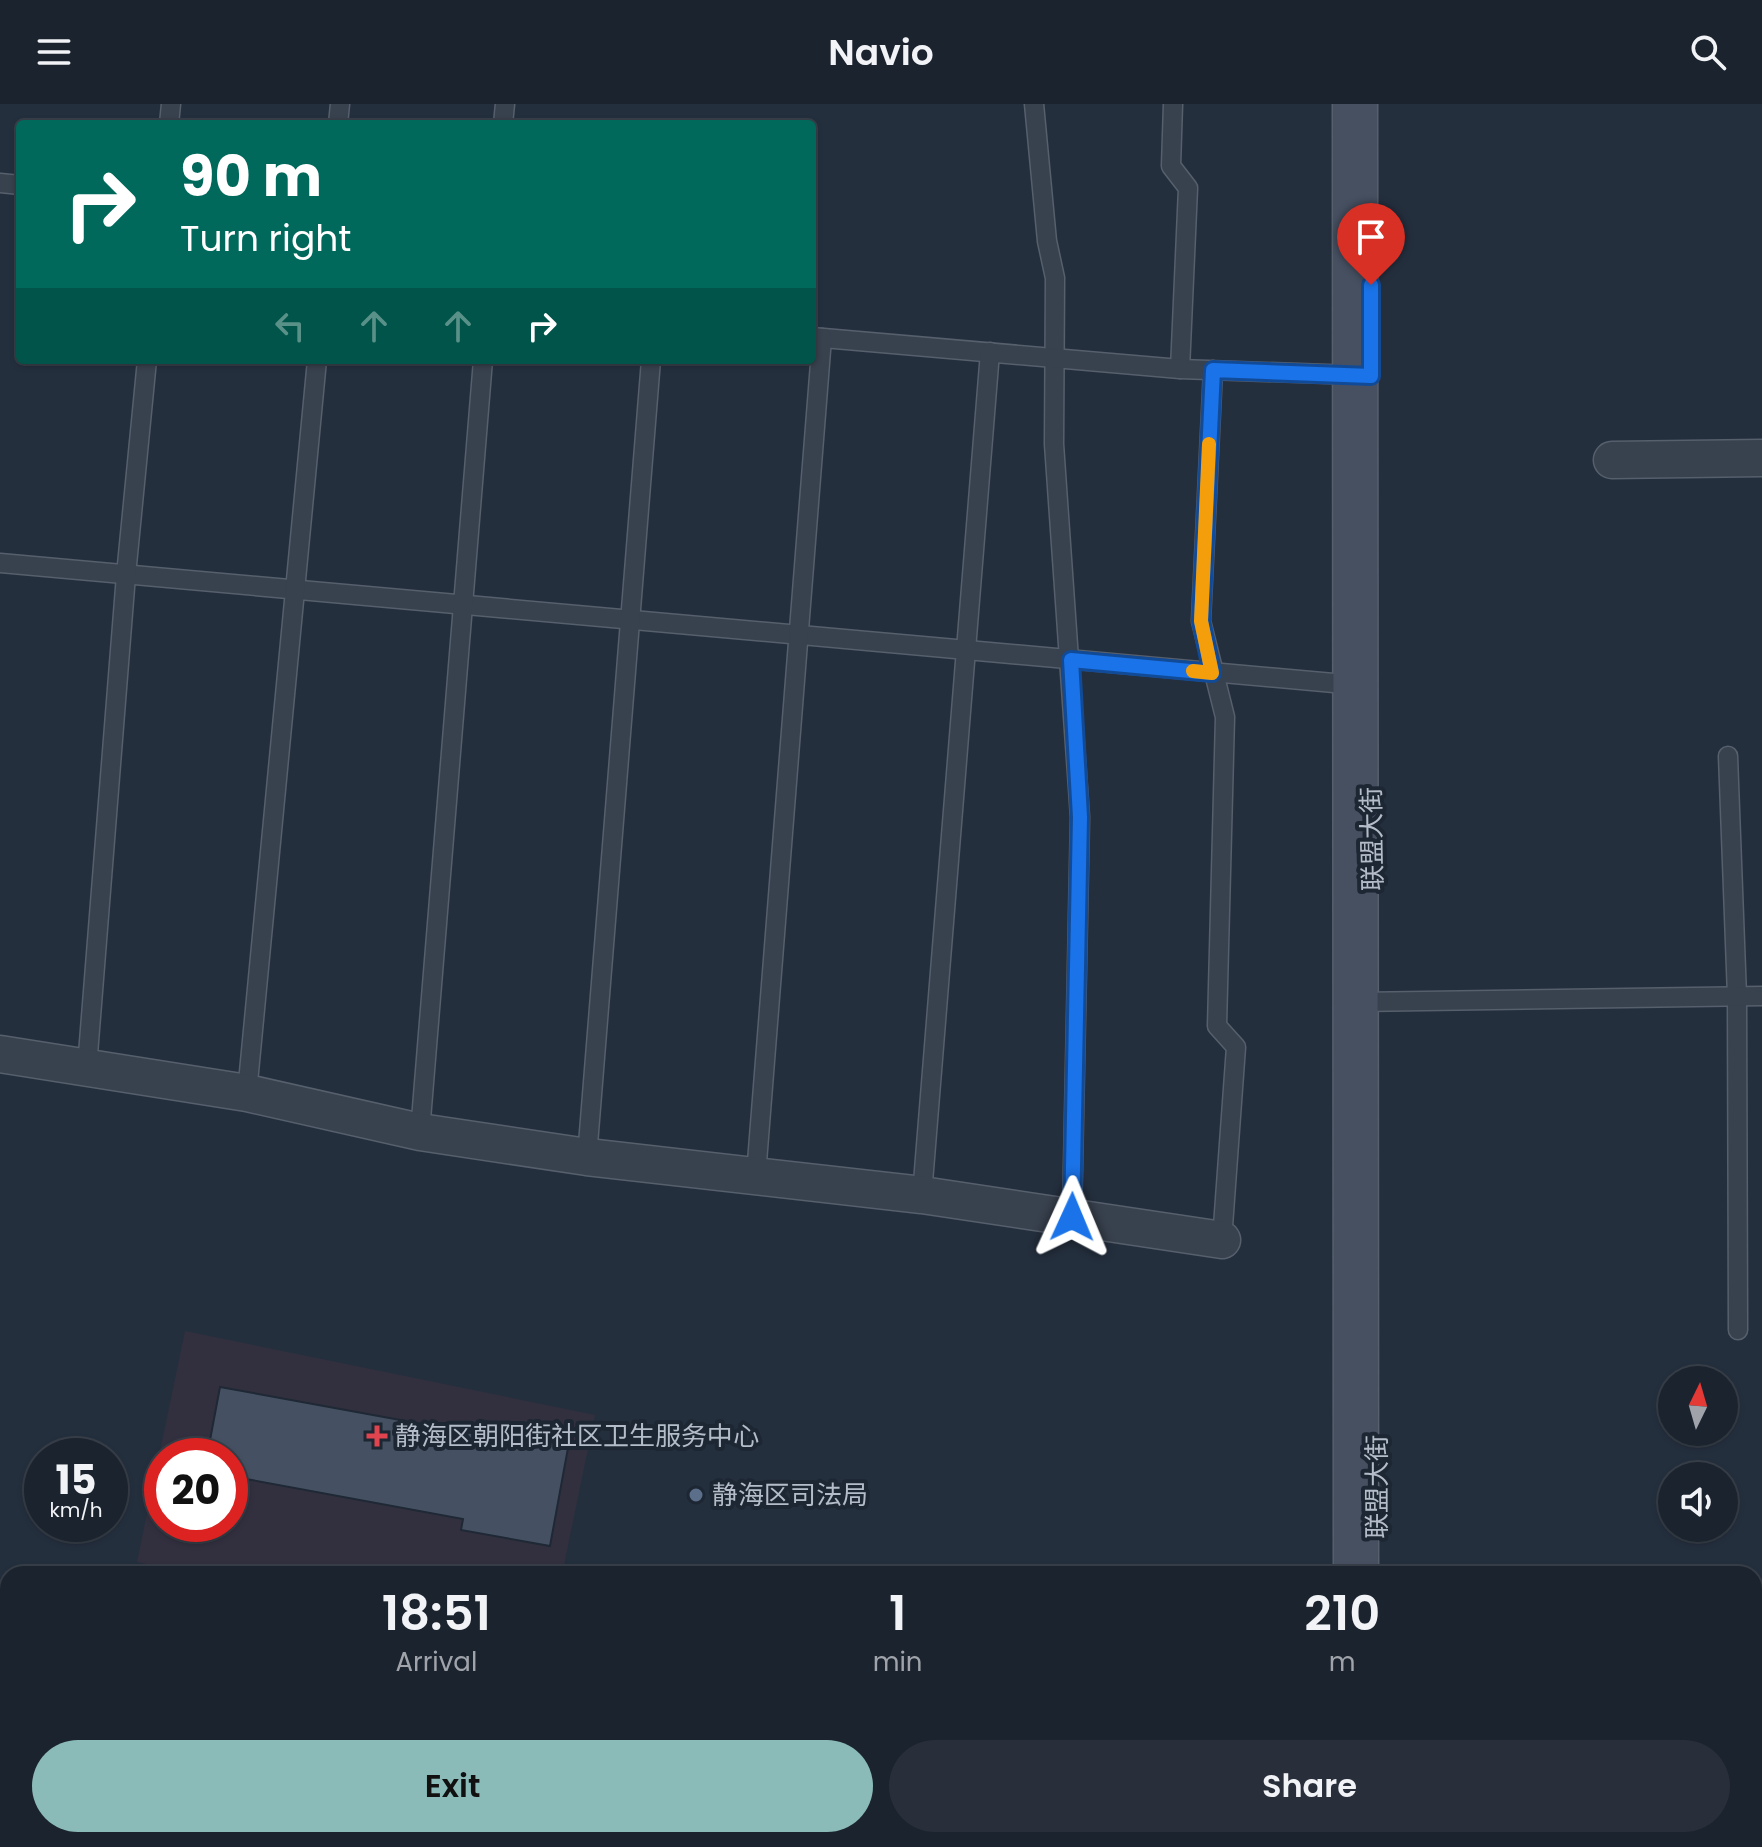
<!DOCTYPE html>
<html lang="en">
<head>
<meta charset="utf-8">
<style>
  :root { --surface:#1b232e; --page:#282f3a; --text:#f1f3f6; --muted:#a0a4aa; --line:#39404a; --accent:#8bbbb9 }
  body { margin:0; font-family:Poppins,"Noto Sans SC",sans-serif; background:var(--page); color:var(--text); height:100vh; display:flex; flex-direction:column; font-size:30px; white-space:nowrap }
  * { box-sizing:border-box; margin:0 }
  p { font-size:26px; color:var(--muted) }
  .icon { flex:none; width:44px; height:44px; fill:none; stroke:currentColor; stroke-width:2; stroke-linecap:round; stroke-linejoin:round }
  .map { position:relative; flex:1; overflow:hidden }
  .drawer { position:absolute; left:0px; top:1462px; width:1762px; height:282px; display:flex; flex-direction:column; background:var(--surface); border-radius:24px 24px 0 0; box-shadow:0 2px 6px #0004,0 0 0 2px var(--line) }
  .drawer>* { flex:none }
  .banner { position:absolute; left:16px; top:16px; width:800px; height:244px; border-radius:8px; box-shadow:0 2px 6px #0004,0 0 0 2px var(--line); background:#00695c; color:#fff; overflow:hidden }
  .needle { width:52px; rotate:5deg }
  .controls { position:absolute; left:1658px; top:1262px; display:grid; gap:16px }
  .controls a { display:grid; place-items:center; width:80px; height:80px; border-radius:50%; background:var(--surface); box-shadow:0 2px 6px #0004,0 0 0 2px var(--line); font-size:40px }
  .speed { position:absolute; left:24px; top:1334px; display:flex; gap:16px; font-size:40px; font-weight:700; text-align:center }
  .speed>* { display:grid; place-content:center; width:104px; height:104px; border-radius:50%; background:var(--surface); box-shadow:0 2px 6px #0004,0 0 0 2px var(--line); line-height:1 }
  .speed small { font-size:20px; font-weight:400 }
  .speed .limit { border:12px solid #d22; background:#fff; color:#111 }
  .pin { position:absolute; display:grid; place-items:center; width:68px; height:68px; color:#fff; margin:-82px -34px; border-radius:50% 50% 50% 0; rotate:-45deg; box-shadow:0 0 8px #0007 }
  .pin .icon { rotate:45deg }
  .me { position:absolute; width:88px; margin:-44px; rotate:1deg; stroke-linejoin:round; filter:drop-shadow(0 0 6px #0008) }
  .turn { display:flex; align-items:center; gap:28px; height:168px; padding:0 32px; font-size:36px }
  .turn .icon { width:104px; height:104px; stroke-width:2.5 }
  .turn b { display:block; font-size:56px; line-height:68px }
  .lanes { display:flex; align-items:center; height:76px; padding:0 32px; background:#0003; justify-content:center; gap:40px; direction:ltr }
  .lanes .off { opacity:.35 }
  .eta { display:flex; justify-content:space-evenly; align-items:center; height:136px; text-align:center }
  .eta b { font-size:48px; font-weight:600; line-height:56px }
  .cta { display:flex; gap:16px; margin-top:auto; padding:16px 32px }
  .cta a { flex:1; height:92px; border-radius:48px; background:var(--accent); color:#111; font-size:32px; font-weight:600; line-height:92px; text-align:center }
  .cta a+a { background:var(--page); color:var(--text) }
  header { display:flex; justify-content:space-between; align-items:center; height:104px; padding:0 32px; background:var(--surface); font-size:36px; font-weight:600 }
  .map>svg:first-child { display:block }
</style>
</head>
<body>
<header><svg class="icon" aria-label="menu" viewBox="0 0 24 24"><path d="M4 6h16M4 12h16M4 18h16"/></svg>Navio<svg class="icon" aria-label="search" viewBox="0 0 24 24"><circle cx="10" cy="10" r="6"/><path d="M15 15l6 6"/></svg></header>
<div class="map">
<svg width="1762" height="1743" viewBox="0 0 1762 1743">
  <rect width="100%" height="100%" fill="#242f3e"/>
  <path fill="#32303f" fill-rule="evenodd" d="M185,1227L595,1311L562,1470H194L137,1458ZM162,1352H230V1420H162Z"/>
  <polygon fill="#455162" stroke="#1f2835" stroke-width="2" points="220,1283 477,1330 480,1316 570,1333 550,1442 461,1426 463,1415 230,1372 230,1352 207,1352"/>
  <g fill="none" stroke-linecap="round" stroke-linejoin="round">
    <g stroke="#565f6c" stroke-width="21">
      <g id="lane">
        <polyline points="1034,0 1047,137 1055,174 1054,340 1080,713 1072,1113"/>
        <polyline points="1173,0 1171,62 1188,84 1180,265"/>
        <polyline points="169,20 171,0"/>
        <polyline points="338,20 340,0"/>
        <polyline points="503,20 505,0"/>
        <polyline points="0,79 20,81"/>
        <polyline points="812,233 1180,265 1356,271"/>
        <polyline points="1213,266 1201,517 1225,613 1217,922 1236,943 1222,1136"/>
        <polyline points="0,459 1356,581"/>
        <polyline points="1728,652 1737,892 1738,1226"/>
        <polyline points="1357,898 1762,892"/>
        <polyline points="87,963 126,471 147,256"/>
        <polyline points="247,989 317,256"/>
        <polyline points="420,1028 483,256"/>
        <polyline points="587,1053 651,256"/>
        <polyline points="756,1071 822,234"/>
        <polyline points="922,1091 990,248"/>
      </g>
    </g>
    <g stroke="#565f6c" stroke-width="39">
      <g id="street">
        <polyline points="1612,356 1762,354"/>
        <polyline points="0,950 247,989 420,1028 587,1053 922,1091 1222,1136"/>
      </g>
    </g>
    <g stroke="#565f6c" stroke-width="47">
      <g id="secondary">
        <polyline points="1355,0 1356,1470"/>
        <polyline points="1379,1736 1379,1743"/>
      </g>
    </g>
    <g stroke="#414a57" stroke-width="47">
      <g id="primary">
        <polyline points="0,1540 8,1542"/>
        <polyline points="0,1598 8,1600"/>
        <polyline points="680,1736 715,1743"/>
        <polyline points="975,1736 1011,1743"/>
      </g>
    </g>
    <use href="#lane" stroke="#38414e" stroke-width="18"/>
    <use href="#street" stroke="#38414e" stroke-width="36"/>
    <use href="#secondary" stroke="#465061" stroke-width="44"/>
    <use href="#primary" stroke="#56606e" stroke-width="44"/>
  </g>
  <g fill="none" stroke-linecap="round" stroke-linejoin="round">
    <g stroke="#114b97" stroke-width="20">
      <polyline id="route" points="1072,1113 1080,713 1071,556 1212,569 1201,517 1213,266 1371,272 1371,181"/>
    </g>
    <use href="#route" stroke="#1a73e8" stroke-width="14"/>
    <polyline stroke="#f59e0b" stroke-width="14" points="1193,567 1212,569 1201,517 1209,340"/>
  </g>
  <path fill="#e0444e" stroke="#1d2633" stroke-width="3" d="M373 1320h8v8h8v8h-8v8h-8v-8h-8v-8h8z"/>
  <circle fill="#5c6f8a" stroke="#1d2633" stroke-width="3" cx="696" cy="1391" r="8"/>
  <g text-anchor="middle" stroke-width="8" stroke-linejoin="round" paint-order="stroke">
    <g font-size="26" fill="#b4bcc9" stroke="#1d2633">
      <text transform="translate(1372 735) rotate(-91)" y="9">联盟大街</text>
      <text transform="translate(1377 1383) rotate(-90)" y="9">联盟大街</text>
    </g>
    <g font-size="26" fill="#b4bcc9" stroke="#1d2633" text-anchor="start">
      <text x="395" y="1341">静海区朝阳街社区卫生服务中心</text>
      <text x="712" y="1400">静海区司法局</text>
    </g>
  </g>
</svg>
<div class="controls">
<a><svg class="needle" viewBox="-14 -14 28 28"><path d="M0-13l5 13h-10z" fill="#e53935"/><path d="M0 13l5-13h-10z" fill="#a0a4aa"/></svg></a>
<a><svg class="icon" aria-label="sound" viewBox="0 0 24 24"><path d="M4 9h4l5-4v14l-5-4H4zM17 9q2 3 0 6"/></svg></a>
</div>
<div class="speed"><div>15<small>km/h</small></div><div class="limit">20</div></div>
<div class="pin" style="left:1371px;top:181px;background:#d93025"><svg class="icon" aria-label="arrive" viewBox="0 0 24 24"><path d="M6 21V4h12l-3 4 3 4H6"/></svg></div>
<svg class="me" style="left:1072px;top:1113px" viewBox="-20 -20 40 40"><path d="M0-17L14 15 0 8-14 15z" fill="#1a73e8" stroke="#fff" stroke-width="4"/></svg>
<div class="banner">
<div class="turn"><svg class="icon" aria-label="right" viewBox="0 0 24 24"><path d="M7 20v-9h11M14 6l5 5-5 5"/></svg><div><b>90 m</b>Turn right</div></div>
<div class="lanes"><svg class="icon off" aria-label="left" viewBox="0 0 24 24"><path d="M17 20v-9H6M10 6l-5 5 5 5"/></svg><svg class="icon off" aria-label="ahead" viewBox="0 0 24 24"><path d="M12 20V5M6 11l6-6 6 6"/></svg><svg class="icon off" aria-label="ahead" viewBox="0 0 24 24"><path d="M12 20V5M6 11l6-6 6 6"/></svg><svg class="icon" aria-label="right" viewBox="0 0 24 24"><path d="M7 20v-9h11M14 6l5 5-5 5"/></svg></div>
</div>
<section class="drawer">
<div class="eta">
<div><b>18:51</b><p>Arrival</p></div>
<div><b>1</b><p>min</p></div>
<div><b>210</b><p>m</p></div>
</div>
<div class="cta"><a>Exit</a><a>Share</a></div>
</section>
</div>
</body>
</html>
